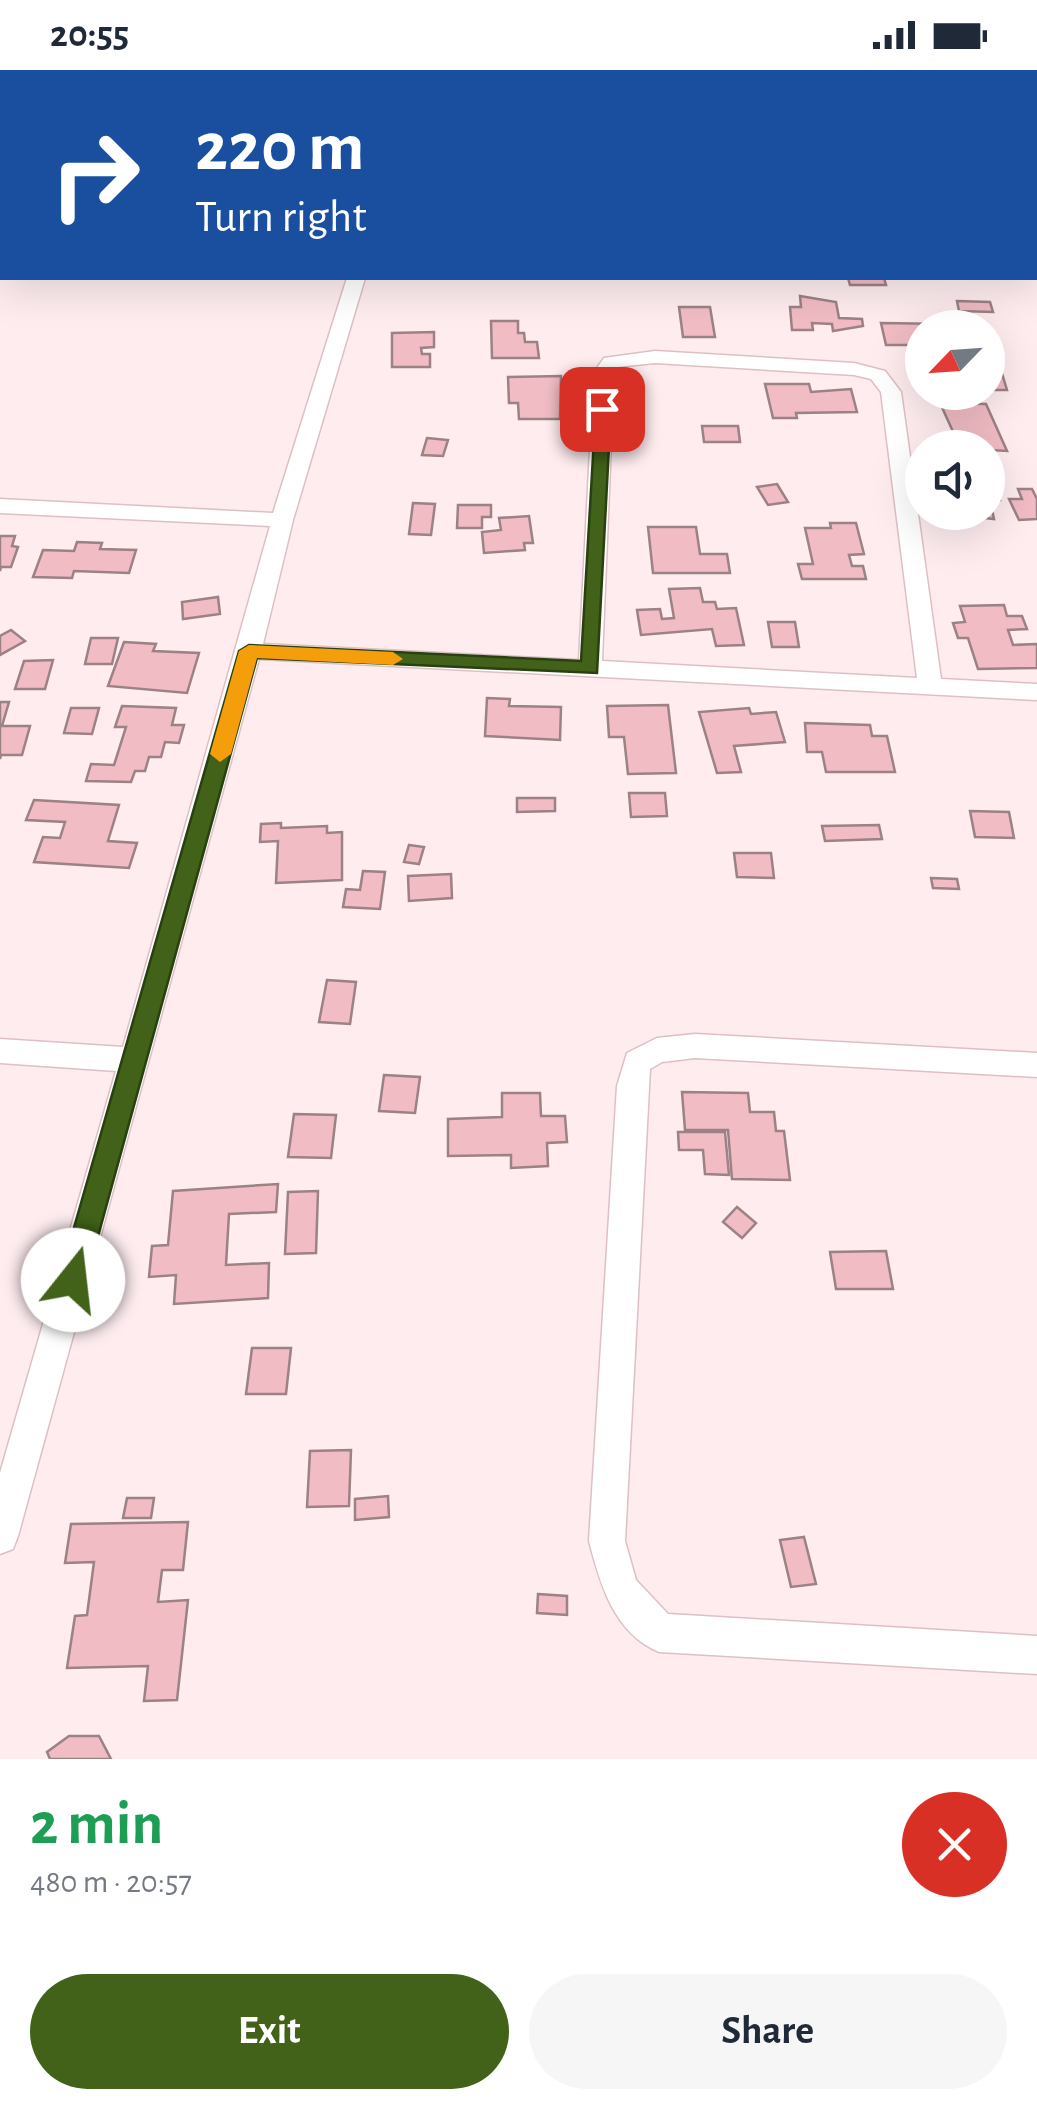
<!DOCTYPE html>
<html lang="en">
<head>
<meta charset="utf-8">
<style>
  :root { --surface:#fff; --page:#f6f6f7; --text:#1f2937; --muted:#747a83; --accent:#416218 }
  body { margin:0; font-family:"Alegreya Sans",sans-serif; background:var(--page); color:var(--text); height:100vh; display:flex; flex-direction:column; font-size:38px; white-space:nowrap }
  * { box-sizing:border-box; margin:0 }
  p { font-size:32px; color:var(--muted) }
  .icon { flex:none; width:55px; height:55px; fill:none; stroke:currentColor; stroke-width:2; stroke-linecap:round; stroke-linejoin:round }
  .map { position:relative; height:1689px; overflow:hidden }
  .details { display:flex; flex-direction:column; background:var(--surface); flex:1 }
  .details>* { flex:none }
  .top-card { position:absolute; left:0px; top:0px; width:1038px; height:210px; box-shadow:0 10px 40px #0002; background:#1a4fa0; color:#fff; overflow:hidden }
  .needle { width:65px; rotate:245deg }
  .controls { position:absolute; left:905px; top:240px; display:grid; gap:20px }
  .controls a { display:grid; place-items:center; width:100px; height:100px; border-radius:50%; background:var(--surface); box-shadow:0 10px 40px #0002; font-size:50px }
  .pin { position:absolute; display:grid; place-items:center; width:85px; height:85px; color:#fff; margin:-42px; border-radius:20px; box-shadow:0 5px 15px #0006 }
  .me { position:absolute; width:110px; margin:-55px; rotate:16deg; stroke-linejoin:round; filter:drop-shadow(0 0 8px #0008) }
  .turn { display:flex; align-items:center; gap:35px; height:210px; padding:0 30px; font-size:45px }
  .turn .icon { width:130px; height:130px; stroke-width:2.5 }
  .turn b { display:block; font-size:70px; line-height:85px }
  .round { display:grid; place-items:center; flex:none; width:105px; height:105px; border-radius:52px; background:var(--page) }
  .head { display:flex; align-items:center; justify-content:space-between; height:170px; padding:0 30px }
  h1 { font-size:60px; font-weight:600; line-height:75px; color:#1e9e55 }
  .cta { display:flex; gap:20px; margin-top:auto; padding:20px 30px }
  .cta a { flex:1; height:115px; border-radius:60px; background:var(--accent); color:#fff; font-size:40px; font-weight:600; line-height:115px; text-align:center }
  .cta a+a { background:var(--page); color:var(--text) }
  .status { display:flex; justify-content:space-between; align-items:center; height:70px; padding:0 50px; background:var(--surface); direction:ltr }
  .status svg { height:28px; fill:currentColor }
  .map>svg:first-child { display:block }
</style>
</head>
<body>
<div class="status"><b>20:55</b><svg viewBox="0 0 49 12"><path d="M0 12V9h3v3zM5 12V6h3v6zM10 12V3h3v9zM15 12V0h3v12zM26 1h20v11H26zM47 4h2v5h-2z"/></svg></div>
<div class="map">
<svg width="1037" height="1689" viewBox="0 0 1037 1689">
  <rect width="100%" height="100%" fill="#feecef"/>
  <g fill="#f1bcc4" stroke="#9c8185" stroke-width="2.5">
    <polygon points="848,208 884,208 886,215 850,215"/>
    <polygon points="800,226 836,232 839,248 862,249 863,256 833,261 832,254 812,253 813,260 792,260 790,237 801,237"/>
    <polygon points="957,231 990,232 993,242 959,241"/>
    <polygon points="679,237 710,237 715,267 683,267"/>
    <polygon points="491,251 518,251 518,263 524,263 525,272 537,272 539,288 492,288"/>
    <polygon points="881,253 946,254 947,258 922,258 922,267 917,267 919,275 886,275"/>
    <polygon points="434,262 434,277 421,278 422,284 430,284 430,297 392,297 392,263"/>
    <polygon points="988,297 1000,297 1007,320 988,320"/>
    <polygon points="561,306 560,349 519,349 518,333 509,333 508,307"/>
    <polygon points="765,314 809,314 811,322 851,319 857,342 796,343 797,348 773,348"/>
    <polygon points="940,333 986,334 1007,381 952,378 949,366 955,366"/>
    <polygon points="702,356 738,356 740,372 704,372"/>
    <polygon points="427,368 448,370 443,386 422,385"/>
    <polygon points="988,406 994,406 1000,430 990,430 994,449 948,444 988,442"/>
    <polygon points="777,414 788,432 768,435 757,417"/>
    <polygon points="1018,419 1032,419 1037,429 1037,449 1019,450 1009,429 1022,429"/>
    <polygon points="413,433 435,434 431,465 409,464"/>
    <polygon points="458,435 491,435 491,447 482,447 482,458 457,458"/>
    <polygon points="529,446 533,473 524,473 525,480 484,483 482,462 501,460 499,448"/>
    <polygon points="830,453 856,453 864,484 849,485 852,496 863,496 866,509 802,509 798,494 813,494 805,458 831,458"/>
    <polygon points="648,457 696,457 700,484 727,484 730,503 653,503"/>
    <polygon points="0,466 15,466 12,476 18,477 11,497 1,497 0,501"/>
    <polygon points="77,472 102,473 100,479 136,480 129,503 74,501 72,508 33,507 43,480 74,481"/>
    <polygon points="700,518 703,532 715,532 717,539 736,538 744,575 716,576 712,559 641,565 637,540 660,539 662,549 674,548 669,519"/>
    <polygon points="218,527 220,544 183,549 182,532"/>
    <polygon points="1004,535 1007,546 1022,546 1027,559 1008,560 1013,575 1037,574 1037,598 978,599 968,568 958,568 953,553 965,552 960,536"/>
    <polygon points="768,552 795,552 799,577 772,577"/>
    <polygon points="11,560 25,571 0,585 0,566"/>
    <polygon points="91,568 118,568 112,594 85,594"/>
    <polygon points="124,572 156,574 153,581 199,583 187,623 108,616"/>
    <polygon points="53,590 45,619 15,619 24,591"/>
    <polygon points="487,628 510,629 509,636 561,637 560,670 485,666"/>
    <polygon points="0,632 9,632 2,656 30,656 22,685 1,685 0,689"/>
    <polygon points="668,635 676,703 628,704 624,667 609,667 607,636"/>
    <polygon points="122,636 176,638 172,655 184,655 179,673 165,672 161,687 149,687 145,701 135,701 131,712 86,711 91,694 114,695 126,657 115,657"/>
    <polygon points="71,638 99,638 92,664 64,663"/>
    <polygon points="749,638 751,644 776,642 785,672 734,676 741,702 717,703 699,642"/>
    <polygon points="805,653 870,655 872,666 887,666 895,702 826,702 822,682 807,682"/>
    <polygon points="629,723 665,723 667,746 631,747"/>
    <polygon points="517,728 555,728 555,741 517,742"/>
    <polygon points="34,730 119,735 108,771 137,773 129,798 34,792 43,767 60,768 65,752 26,750"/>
    <polygon points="970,741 1009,742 1014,768 975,767"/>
    <polygon points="281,753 281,758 327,756 327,763 342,762 342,810 276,813 278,771 260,772 261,754"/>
    <polygon points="879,755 882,769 825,771 822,756"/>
    <polygon points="409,775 424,777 419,794 404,792"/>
    <polygon points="734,783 771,783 774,808 737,807"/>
    <polygon points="363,801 385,802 380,839 343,837 346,819 360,820"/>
    <polygon points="451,804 452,828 409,831 408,806"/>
    <polygon points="931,808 957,809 959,819 933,818"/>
    <polygon points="327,910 356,912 350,954 319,952"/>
    <polygon points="384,1005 420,1007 415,1043 379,1041"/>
    <polygon points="682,1022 748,1023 750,1042 774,1042 776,1061 784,1061 790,1110 732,1109 728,1060 685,1060"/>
    <polygon points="502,1023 540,1023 541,1046 565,1046 567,1072 547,1073 548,1096 511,1098 511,1085 448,1086 448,1049 502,1047"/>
    <polygon points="294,1044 336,1045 331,1088 288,1087"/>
    <polygon points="678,1062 725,1062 729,1105 705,1104 703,1080 679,1080"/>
    <polygon points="278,1114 276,1142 229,1144 226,1195 269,1193 268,1228 174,1234 176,1205 149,1207 152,1176 168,1175 173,1121"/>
    <polygon points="318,1121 316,1183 285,1184 288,1122"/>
    <polygon points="737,1137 756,1153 742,1168 723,1152"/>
    <polygon points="886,1181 893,1219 836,1219 830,1182"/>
    <polygon points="252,1278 291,1278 286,1324 246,1324"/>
    <polygon points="351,1380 349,1436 307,1437 310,1381"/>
    <polygon points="388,1426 389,1447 355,1450 355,1429"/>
    <polygon points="127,1428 154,1428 151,1448 123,1448"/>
    <polygon points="188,1452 183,1500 162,1500 158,1532 188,1530 177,1630 144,1631 148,1596 67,1598 75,1546 87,1545 94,1492 65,1493 71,1454"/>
    <polygon points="804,1467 816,1514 791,1517 780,1470"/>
    <polygon points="538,1524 567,1526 567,1545 537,1543"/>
    <polygon points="69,1666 99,1666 111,1689 50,1689 47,1682"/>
  </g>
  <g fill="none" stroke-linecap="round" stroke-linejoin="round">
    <g stroke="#ddc0c4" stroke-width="3">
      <g id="minor">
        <polygon points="511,0 605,0 607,2 513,2"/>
        <rect x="1035" y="11" width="2" height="10"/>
        <rect x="0" y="118" width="2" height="10"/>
        <rect x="1035" y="153" width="2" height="10"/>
        <path d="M347,208H365L293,450L263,574L579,590L594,302L604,288L655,281L854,293L885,301L901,322L941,609L1037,614V630L259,589L18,1466L13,1479L0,1484V1403L116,1001L0,993V969L123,977L270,456L0,443V429L273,443ZM655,293L854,305L871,309L881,322L917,608L602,591L614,302L617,297Z"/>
        <path d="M695,964L1037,983V1007L695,988L662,992L650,999L625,1471L636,1510L668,1544L1037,1566V1604L659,1582C614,1563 600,1514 589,1471L617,1016L627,983L657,968Z"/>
      </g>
    </g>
    <use href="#minor" fill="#fff" fill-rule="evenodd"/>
  </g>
  <polygon fill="#416218" stroke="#2a4010" stroke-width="2.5" points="596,335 611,339 597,603 257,588 86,1210 82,1218 73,1222 63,1218 59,1210 239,581 249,575 581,591"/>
  <polygon fill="#f59e0b" points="249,575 393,582 403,589 393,595 257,588 231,684 220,692 210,684 239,581"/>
</svg>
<div class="controls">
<a><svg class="needle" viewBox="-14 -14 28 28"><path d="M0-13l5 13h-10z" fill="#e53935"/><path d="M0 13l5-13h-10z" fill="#747a83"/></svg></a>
<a><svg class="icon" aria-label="sound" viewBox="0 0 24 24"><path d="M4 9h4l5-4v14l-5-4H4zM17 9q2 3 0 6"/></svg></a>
</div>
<div class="pin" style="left:602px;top:339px;background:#d93025"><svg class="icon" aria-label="arrive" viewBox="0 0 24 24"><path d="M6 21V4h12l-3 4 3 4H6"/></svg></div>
<svg class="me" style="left:73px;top:1210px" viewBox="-20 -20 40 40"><circle r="19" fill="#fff"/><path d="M0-13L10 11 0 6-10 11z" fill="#416218"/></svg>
<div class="top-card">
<div class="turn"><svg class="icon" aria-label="right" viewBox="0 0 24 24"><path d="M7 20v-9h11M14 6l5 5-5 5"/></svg><div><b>220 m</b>Turn right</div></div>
</div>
</div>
<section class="details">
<div class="head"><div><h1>2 min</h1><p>480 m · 20:57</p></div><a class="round" style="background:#d93025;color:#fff"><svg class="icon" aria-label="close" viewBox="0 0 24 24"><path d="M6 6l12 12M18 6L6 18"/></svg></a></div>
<div class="cta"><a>Exit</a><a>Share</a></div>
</section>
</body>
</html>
